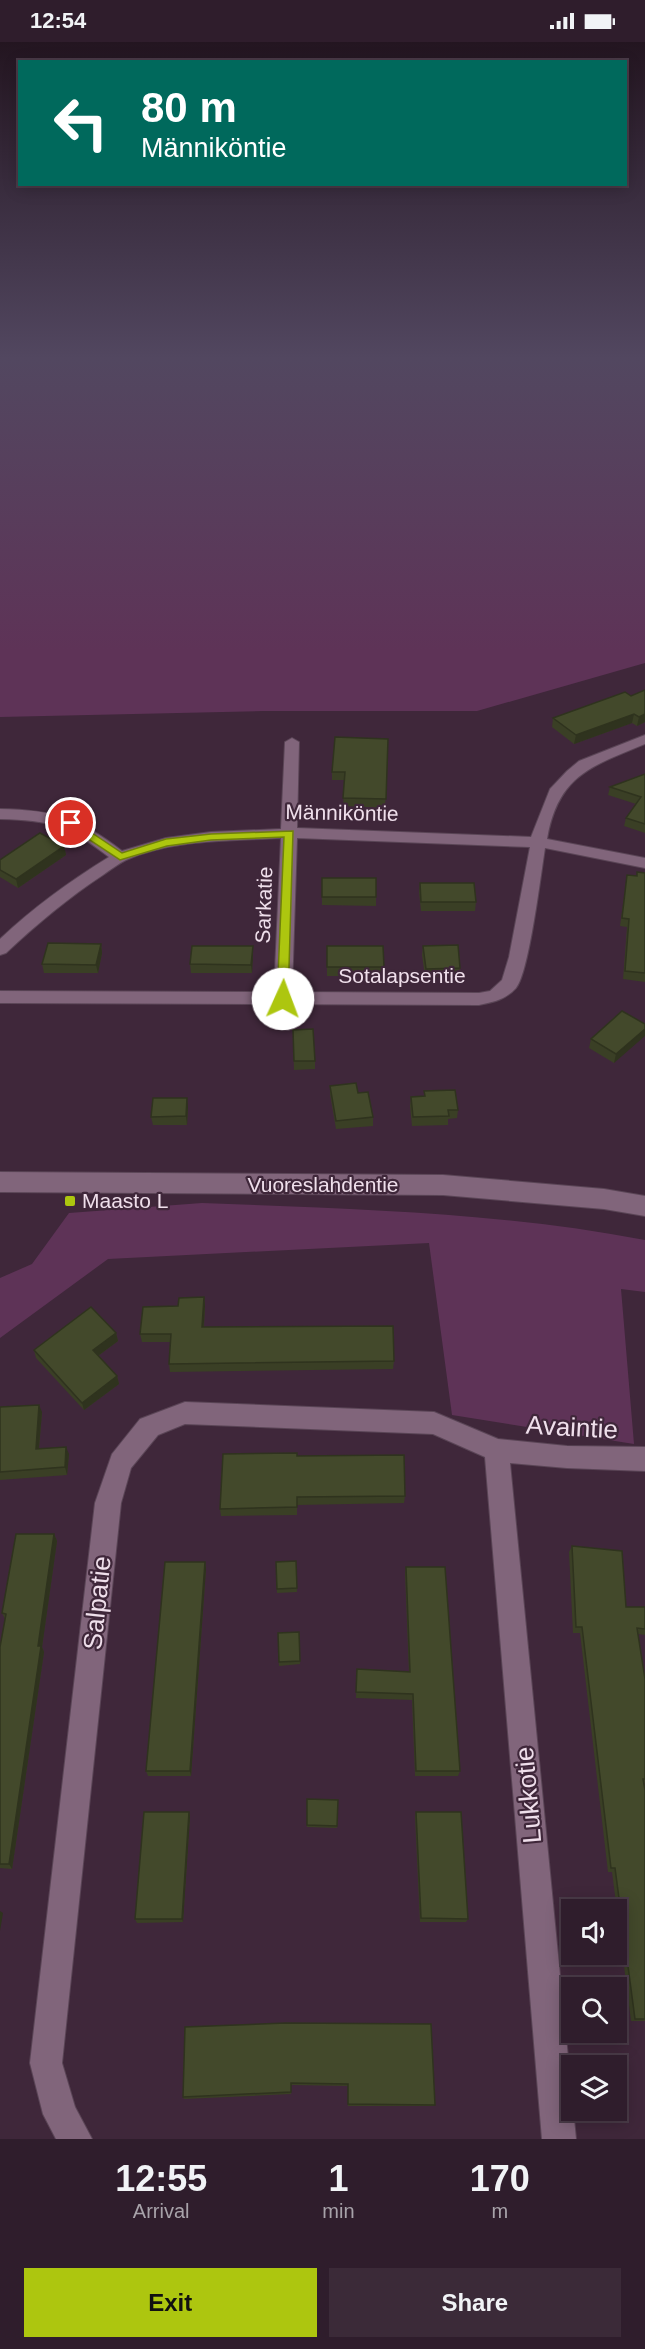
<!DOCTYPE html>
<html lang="en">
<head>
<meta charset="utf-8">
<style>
  :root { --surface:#2f1d2c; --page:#3b2a38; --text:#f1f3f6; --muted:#a7a2a9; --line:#4a3b48; --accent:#adc60f }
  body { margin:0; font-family:Arial,sans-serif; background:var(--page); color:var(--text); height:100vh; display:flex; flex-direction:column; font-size:22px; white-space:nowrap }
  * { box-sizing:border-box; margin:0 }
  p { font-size:20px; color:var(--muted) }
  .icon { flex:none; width:33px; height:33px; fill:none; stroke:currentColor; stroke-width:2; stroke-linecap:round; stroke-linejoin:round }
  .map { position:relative; height:2097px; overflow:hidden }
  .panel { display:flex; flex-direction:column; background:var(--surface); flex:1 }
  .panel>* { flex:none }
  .banner { position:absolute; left:18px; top:18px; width:609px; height:126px; border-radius:0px; box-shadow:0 3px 15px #0003,0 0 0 2px var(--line); background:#00695c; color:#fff; overflow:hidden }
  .fabs { position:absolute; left:561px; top:1857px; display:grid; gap:12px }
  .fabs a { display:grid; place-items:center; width:66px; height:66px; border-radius:0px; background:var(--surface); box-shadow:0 3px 15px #0003,0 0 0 2px var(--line); font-size:30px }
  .pin { position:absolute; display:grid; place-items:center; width:51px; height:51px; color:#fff; margin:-26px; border:3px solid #fff; border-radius:50%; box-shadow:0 2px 6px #0007 }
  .me { position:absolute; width:66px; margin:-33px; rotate:2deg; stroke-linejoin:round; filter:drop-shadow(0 0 4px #0008) }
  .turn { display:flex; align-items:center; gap:21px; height:126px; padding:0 24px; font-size:27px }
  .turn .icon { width:78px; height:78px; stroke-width:2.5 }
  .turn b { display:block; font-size:42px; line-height:51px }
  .eta { display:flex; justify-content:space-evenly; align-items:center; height:102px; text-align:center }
  .eta b { font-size:36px; font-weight:700; line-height:42px }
  .cta { display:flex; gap:12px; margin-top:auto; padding:12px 24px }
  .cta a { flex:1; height:69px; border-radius:0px; background:var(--accent); color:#111; font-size:24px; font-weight:700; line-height:69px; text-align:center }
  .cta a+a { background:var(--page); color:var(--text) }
  .status { display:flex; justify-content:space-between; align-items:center; height:42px; padding:0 30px; background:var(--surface); direction:ltr }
  .status svg { height:16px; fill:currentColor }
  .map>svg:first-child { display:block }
</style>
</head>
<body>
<div class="status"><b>12:54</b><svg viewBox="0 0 49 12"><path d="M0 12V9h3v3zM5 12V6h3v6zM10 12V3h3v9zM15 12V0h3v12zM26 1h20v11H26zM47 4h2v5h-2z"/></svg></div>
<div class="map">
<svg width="645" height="2097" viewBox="0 0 645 2097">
  <rect width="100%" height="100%" fill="#3f273a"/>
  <g fill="#5e3357">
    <polygon points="0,315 645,315 645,621 477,669 263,669 0,675"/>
    <path d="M202,1161C350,1167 499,1170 645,1198V1250L621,1247L634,1402L452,1373L429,1201L108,1217L0,1296V1236L32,1222L69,1171Z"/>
  </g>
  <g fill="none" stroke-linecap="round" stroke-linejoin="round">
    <g stroke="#5a4556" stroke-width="2">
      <g id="minor">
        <path d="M645,693V702C592,724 558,733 547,797L645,816V826L545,806C541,831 529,931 516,946C505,958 494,960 479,963L0,961V949L274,950L281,796C230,799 174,797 126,818C118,822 110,828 103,833C68,856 37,882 6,911L0,913V897C34,865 70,839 109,815C69,784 50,778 0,777V767C55,768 79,776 122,809L166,796L211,790L281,787L285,700L292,696L299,700L297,786L531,795L550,747L567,729L579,719ZM297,796L530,805L509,915L502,938L490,949L479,951L292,950Z"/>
        <polygon points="185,1360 434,1370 498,1397 567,1404 645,1405 645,1429 567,1426 510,1421 576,2097 542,2097 485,1415 433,1392 185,1382 158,1393 131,1426 121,1461 62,2021 75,2065 92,2097 56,2097 43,2072 30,2021 95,1461 112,1412 140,1377"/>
      </g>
    </g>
    <g stroke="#5a4556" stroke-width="2">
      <polygon id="tertiary" points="0,1130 443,1133 604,1147 645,1154 645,1174 604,1167 443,1153 0,1150"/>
    </g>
    <use href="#minor" fill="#81657b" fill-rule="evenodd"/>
    <use href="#tertiary" fill="#81657b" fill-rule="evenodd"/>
  </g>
  <g fill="#3a3f25">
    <polygon points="645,648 645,680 637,684 632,681 574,702 552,685 553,676 631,654"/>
    <polygon points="388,697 385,766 343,764 345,738 332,738 332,730"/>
    <polygon points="645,732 645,791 624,784 626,776 636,762 608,753 610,745"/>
    <polygon points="64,804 66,813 18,846 0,835 0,818"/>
    <polygon points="645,831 645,940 623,937 627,885 620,884 627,833 636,834"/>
    <polygon points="322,836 376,855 376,864 322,863"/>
    <polygon points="420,841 476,860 475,869 421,869 419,850"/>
    <polygon points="101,902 102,911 98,931 44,931 42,922"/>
    <polygon points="253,904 252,931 191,931 190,922"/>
    <polygon points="327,904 384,925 384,934 327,934"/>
    <polygon points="423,904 460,926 459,935 425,935 422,913"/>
    <polygon points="645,982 614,1021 589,1006 591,997"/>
    <polygon points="293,988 315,1019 315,1027 294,1028"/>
    <polygon points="330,1044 358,1051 373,1075 373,1084 336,1087 330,1052"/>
    <polygon points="424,1049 458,1068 457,1076 448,1077 448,1083 412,1084 410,1064 411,1055 424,1054"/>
    <polygon points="188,1065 187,1083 153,1083 151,1075"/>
    <polygon points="204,1255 205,1264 204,1285 394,1319 393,1327 170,1330 169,1322 170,1300 142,1300 140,1292 178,1264"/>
    <polygon points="116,1291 118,1299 98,1314 117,1334 119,1342 84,1368 36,1316 34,1308"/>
    <polygon points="0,1365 42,1370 39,1407 69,1412 67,1433 0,1438"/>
    <polygon points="297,1414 405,1454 404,1461 297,1463 297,1473 221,1474 220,1467"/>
    <polygon points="54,1492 57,1499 42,1605 44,1610 12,1827 0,1826 0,1605 5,1577 2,1571"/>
    <polygon points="572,1504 626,1565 645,1565 645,1593 638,1592 645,1637 645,1741 644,1741 645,1748 645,1979 631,1979 612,1830 608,1830 580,1591 573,1591 569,1510"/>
    <polygon points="296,1519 297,1550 277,1551 276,1520"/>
    <polygon points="205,1520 206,1527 191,1734 148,1734 146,1729"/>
    <polygon points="406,1525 460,1729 458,1734 415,1734 412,1658 356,1656 357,1627 409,1630 405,1531"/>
    <polygon points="299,1590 300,1622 279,1624 278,1591"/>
    <polygon points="307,1757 338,1758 337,1786 307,1785"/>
    <polygon points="189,1770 190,1775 183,1880 137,1881 135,1877"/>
    <polygon points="416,1770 468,1877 466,1880 420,1880 415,1775"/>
    <polygon points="185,1985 435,2063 433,2064 348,2064 348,2044 291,2043 291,2052 184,2057 183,2055"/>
  </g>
  <g fill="#2f331e">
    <polygon points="634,672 632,681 574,702 576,693"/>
    <polygon points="645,672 645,680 637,684 639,675"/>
    <polygon points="64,804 66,813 18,846 16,837"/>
    <polygon points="101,902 102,911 98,931 96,923"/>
    <polygon points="253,904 253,913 252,931 251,923"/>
    <polygon points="645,987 645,994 614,1021 616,1012"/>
    <polygon points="187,1056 188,1065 187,1083 186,1074"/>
    <polygon points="204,1255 205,1264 203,1293 202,1285"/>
    <polygon points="116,1291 118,1299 95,1316 93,1308"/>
    <polygon points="117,1334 119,1342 84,1368 82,1361"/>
    <polygon points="39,1363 42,1370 38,1415 36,1407"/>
    <polygon points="66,1405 69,1412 67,1433 65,1425"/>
    <polygon points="54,1492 57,1499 42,1605 44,1610 12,1827 9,1822 38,1604"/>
    <polygon points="205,1520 206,1527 191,1734 190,1729"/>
    <polygon points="189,1770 190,1775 183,1880 182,1877"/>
    <polygon points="0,1869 3,1871 0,1889"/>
  </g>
  <g fill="#43492b" stroke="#2f331e" stroke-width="1.5">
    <polygon points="645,648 645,672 639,675 634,672 576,693 553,676 625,650 631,654"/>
    <polygon points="335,695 388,697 386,757 343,756 345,730 332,730"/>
    <polygon points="645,732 645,782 626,776 641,755 610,745"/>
    <polygon points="40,791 64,804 16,837 0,828 0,818"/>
    <polygon points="637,830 645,831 645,931 625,929 629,877 622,876 627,833 637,834"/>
    <rect x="322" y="836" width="54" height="19"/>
    <polygon points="420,841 474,841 476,860 421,860"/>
    <polygon points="48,901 101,902 96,923 42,922"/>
    <polygon points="458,903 460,926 426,927 423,904"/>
    <polygon points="192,904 253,904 251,923 190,922"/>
    <polygon points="327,904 383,904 384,925 327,925"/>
    <polygon points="622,969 645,982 645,987 616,1012 591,997"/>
    <polygon points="313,987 315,1019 294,1019 293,988"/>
    <polygon points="356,1041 358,1051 368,1050 373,1075 336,1079 330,1044"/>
    <polygon points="455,1048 458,1068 448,1068 449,1074 413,1075 411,1055 425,1054 424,1049"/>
    <polygon points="153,1056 187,1056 186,1074 151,1075"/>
    <polygon points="204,1255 202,1285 393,1284 394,1319 169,1322 171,1292 140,1292 143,1265 178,1264 179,1256"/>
    <polygon points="91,1265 116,1291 93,1308 117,1334 82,1361 34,1308"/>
    <polygon points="39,1363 36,1407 66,1405 65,1425 0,1430 0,1365"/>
    <polygon points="297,1411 297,1414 404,1413 405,1454 297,1455 297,1465 220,1467 223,1412"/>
    <polygon points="16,1492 54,1492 38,1604 41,1604 9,1822 0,1822 0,1605 6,1572 2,1571"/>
    <polygon points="572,1504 622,1509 626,1565 645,1565 645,1587 637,1586 645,1637 645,1737 643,1737 645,1748 645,1977 635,1977 615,1826 611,1826 582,1585 576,1585"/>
    <polygon points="296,1519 297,1546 277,1547 276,1520"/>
    <polygon points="165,1520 205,1520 190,1729 146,1729"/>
    <polygon points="406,1525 445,1525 460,1729 416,1729 413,1652 356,1650 357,1627 410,1630"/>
    <polygon points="299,1590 300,1619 279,1620 278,1591"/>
    <polygon points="307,1757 338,1758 337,1784 307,1783"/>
    <polygon points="144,1770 189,1770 182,1877 135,1877"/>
    <polygon points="416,1770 461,1770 468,1877 421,1876"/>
    <polygon points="286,1981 431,1982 435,2063 348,2062 348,2042 291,2041 291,2050 183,2055 185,1985"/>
  </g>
  <linearGradient id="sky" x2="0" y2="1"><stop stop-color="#231520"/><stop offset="0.52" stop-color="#524760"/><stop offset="1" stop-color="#524760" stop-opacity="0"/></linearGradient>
  <rect width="645" height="608" fill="url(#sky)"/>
  <polygon fill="#adc60f" stroke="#70810a" stroke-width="1.5" points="71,777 122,811 166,797 211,792 293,789 288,960 279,960 277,957 284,795 211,798 167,804 120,818 67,783 65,781"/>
  <rect fill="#adc60f" stroke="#3f273a" stroke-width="2" x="64" y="1153" width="12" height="12" rx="3"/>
  <g text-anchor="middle" stroke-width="4.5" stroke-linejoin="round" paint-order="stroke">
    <g font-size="21" fill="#efdfeb" stroke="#3f273a">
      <text transform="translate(342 771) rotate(1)" y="7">Männiköntie</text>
      <text transform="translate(264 863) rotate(-88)" y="7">Sarkatie</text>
      <text x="402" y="941">Sotalapsentie</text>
      <text x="323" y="1150">Vuoreslahdentie</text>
    </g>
    <g font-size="21" fill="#efdfeb" stroke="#3f273a" text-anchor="start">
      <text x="82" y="1166">Maasto L</text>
    </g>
    <g font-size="26" fill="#efdfeb" stroke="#3f273a">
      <text transform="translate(572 1385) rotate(3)" y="9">Avaintie</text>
      <text transform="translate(97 1561) rotate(-84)" y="9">Salpatie</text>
      <text transform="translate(528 1753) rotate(-95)" y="9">Lukkotie</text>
    </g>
  </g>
</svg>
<div class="fabs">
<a><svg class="icon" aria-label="sound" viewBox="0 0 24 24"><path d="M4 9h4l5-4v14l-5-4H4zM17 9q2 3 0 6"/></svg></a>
<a><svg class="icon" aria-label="search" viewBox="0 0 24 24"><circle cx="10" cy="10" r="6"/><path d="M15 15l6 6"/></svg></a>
<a><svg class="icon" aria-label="layers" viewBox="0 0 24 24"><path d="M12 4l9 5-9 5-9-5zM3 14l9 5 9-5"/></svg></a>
</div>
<div class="pin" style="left:71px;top:781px;background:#d93025"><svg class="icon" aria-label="arrive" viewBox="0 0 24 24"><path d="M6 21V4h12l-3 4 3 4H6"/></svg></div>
<svg class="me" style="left:283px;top:957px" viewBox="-20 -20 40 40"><circle r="19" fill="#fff"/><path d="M0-13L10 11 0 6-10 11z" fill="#adc60f"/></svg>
<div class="banner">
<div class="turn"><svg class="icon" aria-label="left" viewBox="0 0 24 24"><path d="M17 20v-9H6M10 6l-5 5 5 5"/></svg><div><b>80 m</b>Männiköntie</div></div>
</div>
</div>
<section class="panel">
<div class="eta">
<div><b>12:55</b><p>Arrival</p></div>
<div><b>1</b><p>min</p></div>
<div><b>170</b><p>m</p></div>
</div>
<div class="cta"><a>Exit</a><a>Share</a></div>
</section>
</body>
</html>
